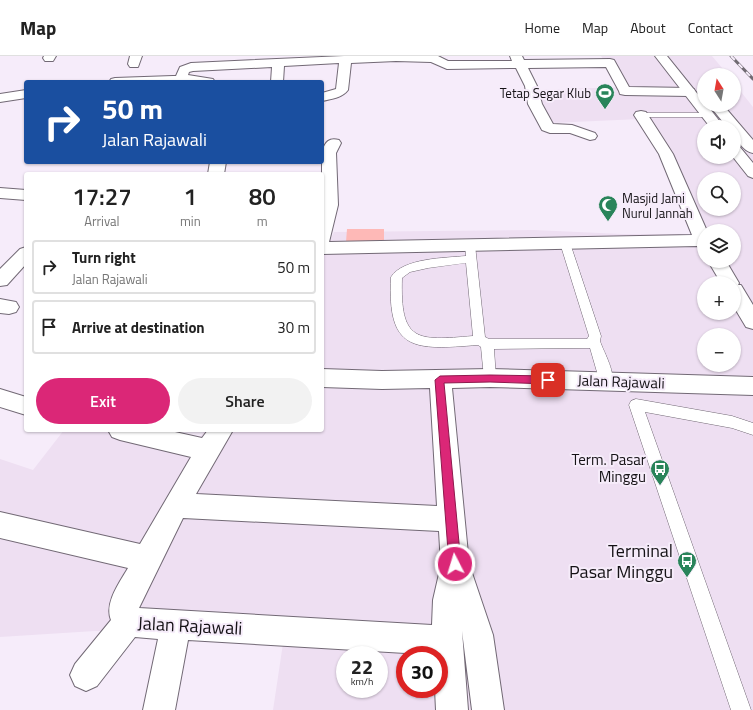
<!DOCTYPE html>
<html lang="en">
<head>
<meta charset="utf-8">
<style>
  :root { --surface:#fff; --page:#f2f2f2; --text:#222; --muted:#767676; --line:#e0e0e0; --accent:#db2777 }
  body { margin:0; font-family:"Titillium Web",sans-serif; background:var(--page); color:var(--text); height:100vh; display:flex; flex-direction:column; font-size:15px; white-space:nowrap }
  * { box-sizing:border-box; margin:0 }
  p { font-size:13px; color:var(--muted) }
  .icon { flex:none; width:22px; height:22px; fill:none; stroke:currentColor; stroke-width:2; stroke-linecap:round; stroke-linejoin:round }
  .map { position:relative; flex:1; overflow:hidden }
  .sheet { position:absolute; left:24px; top:116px; width:300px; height:260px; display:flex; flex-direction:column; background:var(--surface); border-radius:4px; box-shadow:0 1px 3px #0004 }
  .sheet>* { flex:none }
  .hud { position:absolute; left:24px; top:24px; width:300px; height:84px; border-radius:4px; box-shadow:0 1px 3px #0004; background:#1a4fa0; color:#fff; overflow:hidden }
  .needle { width:26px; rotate:349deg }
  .tools { position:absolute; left:697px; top:12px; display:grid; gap:8px }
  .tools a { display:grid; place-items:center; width:44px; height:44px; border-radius:50%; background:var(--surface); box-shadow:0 1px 3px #0004; font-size:20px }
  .speed { position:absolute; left:336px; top:590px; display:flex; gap:8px; font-size:20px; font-weight:700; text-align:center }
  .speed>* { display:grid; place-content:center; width:52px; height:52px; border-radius:50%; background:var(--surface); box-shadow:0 1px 3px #0004; line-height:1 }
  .speed small { font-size:10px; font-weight:400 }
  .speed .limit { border:6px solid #d22; background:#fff; color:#111 }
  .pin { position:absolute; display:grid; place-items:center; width:34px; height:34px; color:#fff; margin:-17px; border-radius:8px; box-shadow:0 2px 6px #0006 }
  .me { position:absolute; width:44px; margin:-22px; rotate:355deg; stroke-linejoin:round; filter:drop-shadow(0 0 3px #0008) }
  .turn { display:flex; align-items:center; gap:14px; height:84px; padding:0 12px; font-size:18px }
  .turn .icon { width:52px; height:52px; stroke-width:2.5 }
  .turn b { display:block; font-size:28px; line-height:34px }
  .eta { display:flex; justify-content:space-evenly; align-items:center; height:68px; text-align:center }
  .eta b { font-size:24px; font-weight:600; line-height:28px }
  .cta { display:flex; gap:8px; margin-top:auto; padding:8px 12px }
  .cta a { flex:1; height:46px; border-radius:24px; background:var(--accent); color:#fff; font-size:16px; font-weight:600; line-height:46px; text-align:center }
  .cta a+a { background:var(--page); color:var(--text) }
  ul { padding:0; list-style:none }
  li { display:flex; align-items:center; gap:12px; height:54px; margin:0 8px 6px; padding:0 4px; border:2px solid var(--line); border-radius:4px }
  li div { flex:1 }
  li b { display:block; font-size:15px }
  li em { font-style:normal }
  header { display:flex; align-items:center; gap:24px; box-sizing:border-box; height:56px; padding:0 20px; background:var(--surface); border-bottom:1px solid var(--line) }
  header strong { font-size:19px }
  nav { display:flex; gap:22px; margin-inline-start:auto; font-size:14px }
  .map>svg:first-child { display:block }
</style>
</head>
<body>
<header>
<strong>Map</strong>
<nav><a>Home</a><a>Map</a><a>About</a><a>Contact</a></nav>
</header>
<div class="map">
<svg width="753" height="654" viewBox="0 0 753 654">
  <rect width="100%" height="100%" fill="#f6ecfa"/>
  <path fill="#eedff2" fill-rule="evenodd" d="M601,0H712L728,19H704V49H734V27L753,51V654H273L284,581L95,575L0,581V403L33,414L64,374H151L197,386L205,374H322V201L334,176L534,174L622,178H704L640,63L551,67L537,34L622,31ZM704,71H734V101H704ZM704,123H734V153H704ZM704,175H734V205H704ZM704,227H734V257H704ZM704,279H734V309H704ZM345,599H379V633H345ZM405,599H439V633H405Z"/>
  <polygon fill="#feb9b7" points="347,173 384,173 384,186 346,186"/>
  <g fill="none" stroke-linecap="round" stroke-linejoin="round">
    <g stroke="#726975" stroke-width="1">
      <g id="service">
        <polygon points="638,57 708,57 712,59 708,61 638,61"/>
        <path d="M565,184L570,187L601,280L600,285C604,297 617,318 611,330L606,331L601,330L590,292L494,293L496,322L495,326L490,327L485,326L484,322L481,291L478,289C414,294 387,296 391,221C403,202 445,202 466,200L465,189L470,186L475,189L485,281L489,283H587L589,280L560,187ZM466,207L473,280C416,285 400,286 402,222L410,216L428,212Z"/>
        <polygon points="636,343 732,360 753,367 753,379 732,372 645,356 751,654 731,654 629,349 631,345"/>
      </g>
    </g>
    <g stroke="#726975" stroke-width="2">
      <g id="minor">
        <polygon points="44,0 56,0 53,5 45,5 43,2"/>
        <polygon points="130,0 142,0 138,11 130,11 128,8"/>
        <path d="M344,0H438L448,5H512L510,0H522L524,4L610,3L614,4L629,31L689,32L694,33L695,36L694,39L689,40L625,39L620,38L619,35L606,11L528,12L537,30L542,48L553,68L572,69L595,77L597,80L595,83L590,84L570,77H550L542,74L528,48L525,30L516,12L447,13L431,6L396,5L351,7L348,34C342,42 331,43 322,45V37L336,33L339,7L284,10L283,26H271L272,11L193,15L189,16L188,19L213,23L215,26H109L111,23L115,22L173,20H176L180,11L191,7Z"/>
        <polygon points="26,34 26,42 0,46 0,38"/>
        <path d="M641,55L646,56L673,98L707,175H704V193L697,190L322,198V96C325,86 329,81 339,84L341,87L336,97L338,149L329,186L692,179L659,98L634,59L636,56Z"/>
        <polygon points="210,106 226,106 224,118 208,118"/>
        <polygon points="0,132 26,134 26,144 0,142"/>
        <polygon points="26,191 26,208 7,229 0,230 0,213 20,193"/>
        <polygon points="708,205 726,205 739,227 738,229 741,229 753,249 753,273 746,271 734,251 734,227 721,227"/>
        <polygon points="0,243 16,246 19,251 16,256 9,258 0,257"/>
        <path d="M322,313L382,315L490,313L753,321V339L490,331L452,332L469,508L493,579L504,654H472L462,575L468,654H436L435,633H439V599L188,584L175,654H143L158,583L135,581L97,630L86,635L75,630L70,619L75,608L111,564C104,547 120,526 128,512L0,482V456L140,488L191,401L120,384L112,381L108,374H166L202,382L208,374H233L196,438L437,450L430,332L382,333L322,331ZM183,462L439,475L441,509L433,544L432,569L139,552Z"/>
        <polygon points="0,333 26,341 26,359 0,351"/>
      </g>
    </g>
    <g stroke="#726975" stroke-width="2">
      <g id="primary">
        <polygon points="655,0 667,0 704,46 704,49 707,49 724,71 710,71"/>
        <path d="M709,49H723L753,84V97C742,95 734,81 734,71H727Z"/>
        <polygon points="734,89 739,90 753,107 753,122 748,120 733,101 734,101"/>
      </g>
    </g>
    <use href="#service" fill="#fff" fill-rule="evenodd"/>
    <use href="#minor" fill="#fff" fill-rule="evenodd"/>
    <use href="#primary" fill="#fff" fill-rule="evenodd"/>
    <g stroke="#716b73" stroke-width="3">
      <polyline id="rail" points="731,0 753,23"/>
    </g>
    <use href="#rail" stroke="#f6ecfa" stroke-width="2" stroke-dasharray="5.5" stroke-linecap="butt"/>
  </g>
  <polygon fill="#db2777" stroke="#8e194d" points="490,319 548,320 552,324 548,328 490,326 444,327 461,508 459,512 455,514 451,512 449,508 435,324 440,320"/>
  <defs>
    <g id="stadium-pin" transform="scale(1)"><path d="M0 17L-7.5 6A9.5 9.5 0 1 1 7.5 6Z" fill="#29845a" stroke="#f6ecfa"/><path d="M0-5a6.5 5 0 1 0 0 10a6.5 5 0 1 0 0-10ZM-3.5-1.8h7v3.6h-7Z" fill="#fff"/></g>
    <g id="mosque-pin" transform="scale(1)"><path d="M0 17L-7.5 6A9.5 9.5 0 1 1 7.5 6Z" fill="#29845a" stroke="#f6ecfa"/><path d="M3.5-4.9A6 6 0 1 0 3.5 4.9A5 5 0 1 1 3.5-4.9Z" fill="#fff"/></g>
    <g id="bus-pin" transform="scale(1)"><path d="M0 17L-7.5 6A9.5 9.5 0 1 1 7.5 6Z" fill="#29845a" stroke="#f6ecfa"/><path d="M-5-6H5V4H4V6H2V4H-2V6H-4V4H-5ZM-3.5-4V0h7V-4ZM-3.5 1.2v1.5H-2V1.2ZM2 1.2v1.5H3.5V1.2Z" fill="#fff"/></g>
  </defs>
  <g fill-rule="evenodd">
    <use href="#stadium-pin" x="605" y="37"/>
    <use href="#mosque-pin" x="608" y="149"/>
    <use href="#bus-pin" x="660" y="413"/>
    <use href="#bus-pin" x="687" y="505"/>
  </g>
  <g text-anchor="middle" stroke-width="4" stroke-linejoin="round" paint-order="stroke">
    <g font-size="13" fill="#151216" stroke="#f6ecfa" text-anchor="end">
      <text x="591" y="42">Tetap Segar Klub</text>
      <text x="622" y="147" text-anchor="start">Masjid Jami<tspan x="622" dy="15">Nurul Jannah</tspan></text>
    </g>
    <g font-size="15" fill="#151216" stroke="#f6ecfa">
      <text transform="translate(621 326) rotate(2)" y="5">Jalan Rajawali</text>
    </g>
    <g font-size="15" fill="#151216" stroke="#f6ecfa" text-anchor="end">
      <text x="646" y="409">Term. Pasar<tspan x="646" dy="17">Minggu</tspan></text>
    </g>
    <g font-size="18" fill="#151216" stroke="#f6ecfa" text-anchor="end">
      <text x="673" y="501">Terminal<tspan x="673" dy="21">Pasar Minggu</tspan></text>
    </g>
    <g font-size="18" fill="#151216" stroke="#f6ecfa">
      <text transform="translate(190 570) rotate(3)" y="6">Jalan Rajawali</text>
    </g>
  </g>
</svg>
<div class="tools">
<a><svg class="needle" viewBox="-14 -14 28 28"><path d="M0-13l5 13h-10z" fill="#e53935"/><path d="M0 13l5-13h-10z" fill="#767676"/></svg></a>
<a><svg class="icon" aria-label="sound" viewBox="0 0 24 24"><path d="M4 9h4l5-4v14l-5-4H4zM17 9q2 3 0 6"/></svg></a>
<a><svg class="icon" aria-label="search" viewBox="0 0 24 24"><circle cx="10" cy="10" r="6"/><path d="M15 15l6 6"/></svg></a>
<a><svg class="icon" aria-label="layers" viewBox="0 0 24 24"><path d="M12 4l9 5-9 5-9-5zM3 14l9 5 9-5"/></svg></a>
<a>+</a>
<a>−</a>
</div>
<div class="speed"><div>22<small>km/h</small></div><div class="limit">30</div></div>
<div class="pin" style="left:548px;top:324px;background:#d93025"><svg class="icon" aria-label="arrive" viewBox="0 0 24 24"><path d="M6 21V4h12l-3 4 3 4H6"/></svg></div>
<svg class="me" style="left:455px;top:508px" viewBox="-20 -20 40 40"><circle r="17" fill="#db2777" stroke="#fff" stroke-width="3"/><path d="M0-11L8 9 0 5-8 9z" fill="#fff"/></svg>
<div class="hud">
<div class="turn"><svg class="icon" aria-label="right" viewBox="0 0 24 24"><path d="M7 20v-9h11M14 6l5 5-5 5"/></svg><div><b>50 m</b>Jalan Rajawali</div></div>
</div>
<section class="sheet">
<div class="eta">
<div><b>17:27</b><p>Arrival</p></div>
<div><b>1</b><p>min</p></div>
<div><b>80</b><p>m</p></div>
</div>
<ul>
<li><svg class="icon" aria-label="right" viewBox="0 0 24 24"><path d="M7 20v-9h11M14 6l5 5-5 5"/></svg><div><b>Turn right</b><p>Jalan Rajawali</p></div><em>50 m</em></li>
<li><svg class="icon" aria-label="arrive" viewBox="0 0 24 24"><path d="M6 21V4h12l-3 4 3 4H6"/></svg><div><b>Arrive at destination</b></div><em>30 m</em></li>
</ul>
<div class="cta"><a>Exit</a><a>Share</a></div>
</section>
</div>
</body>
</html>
